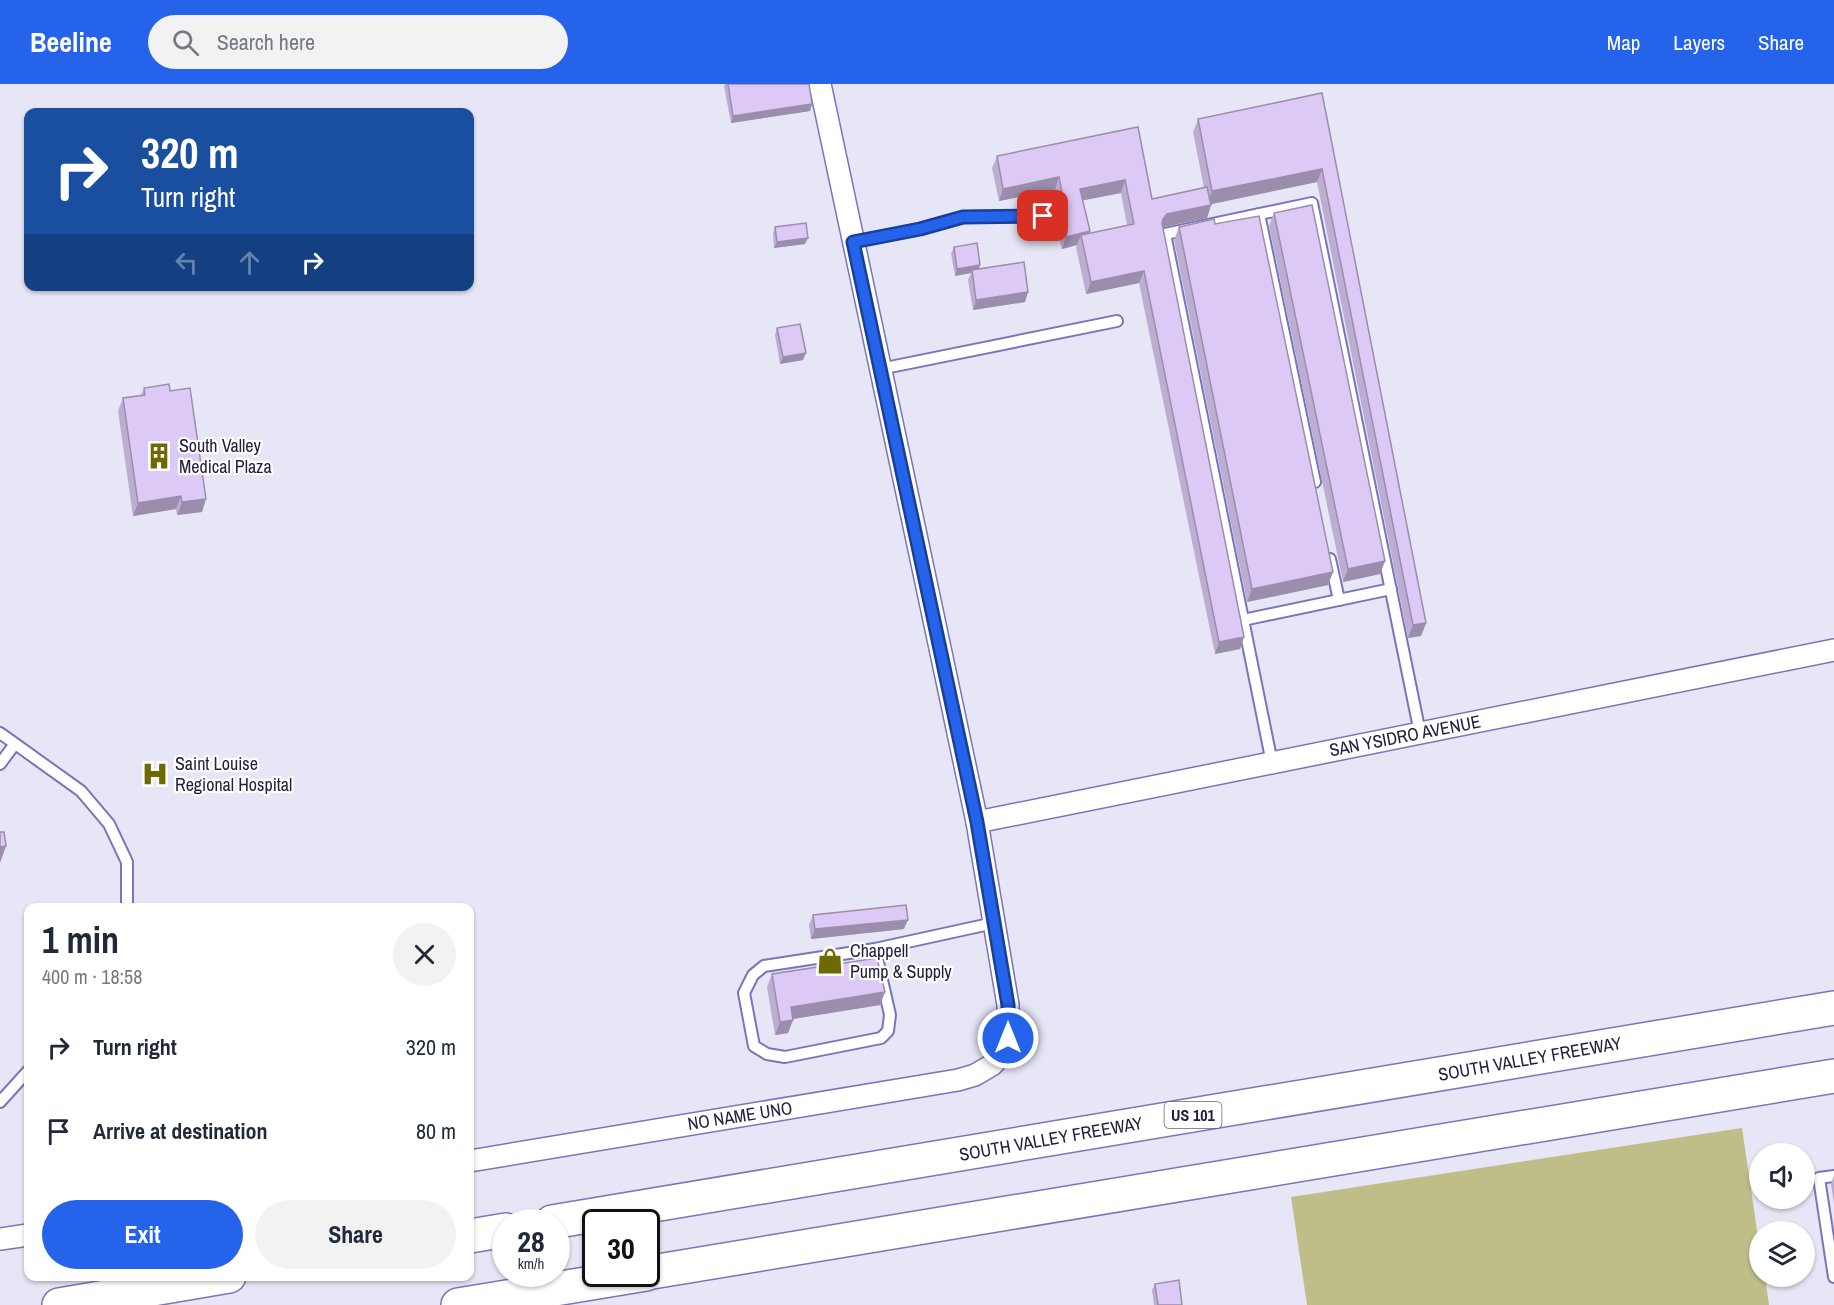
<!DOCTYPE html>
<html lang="en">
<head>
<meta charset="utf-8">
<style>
  :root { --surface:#fff; --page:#f2f2f3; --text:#1f2937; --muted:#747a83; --accent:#2563eb }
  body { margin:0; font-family:"Archivo Narrow",sans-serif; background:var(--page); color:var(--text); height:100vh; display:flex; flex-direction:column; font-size:22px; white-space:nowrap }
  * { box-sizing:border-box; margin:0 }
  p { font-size:20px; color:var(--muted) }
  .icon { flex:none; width:33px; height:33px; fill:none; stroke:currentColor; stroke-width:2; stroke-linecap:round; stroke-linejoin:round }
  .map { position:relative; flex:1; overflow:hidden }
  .drawer { position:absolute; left:24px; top:819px; width:450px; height:378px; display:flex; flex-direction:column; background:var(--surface); border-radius:12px; box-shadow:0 2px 4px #0004 }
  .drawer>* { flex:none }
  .top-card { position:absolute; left:24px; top:24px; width:450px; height:183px; border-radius:12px; box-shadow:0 2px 4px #0004; background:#1a4fa0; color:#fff; overflow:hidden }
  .tools { position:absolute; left:1749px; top:1059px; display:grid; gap:12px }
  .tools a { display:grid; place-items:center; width:66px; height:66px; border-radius:50%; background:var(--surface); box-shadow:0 2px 4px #0004; font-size:30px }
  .speed { position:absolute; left:492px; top:1125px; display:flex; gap:12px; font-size:30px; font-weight:700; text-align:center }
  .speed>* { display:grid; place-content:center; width:78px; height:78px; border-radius:50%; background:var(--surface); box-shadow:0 2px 4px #0004; line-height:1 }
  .speed small { font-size:15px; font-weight:400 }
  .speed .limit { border:3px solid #111; border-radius:9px; background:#fff; color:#111 }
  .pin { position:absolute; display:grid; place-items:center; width:51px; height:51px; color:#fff; margin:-26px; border-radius:12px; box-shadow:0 3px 9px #0006 }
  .me { position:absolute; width:66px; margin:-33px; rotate:0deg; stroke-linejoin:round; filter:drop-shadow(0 0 4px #0008) }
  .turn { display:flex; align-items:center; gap:21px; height:126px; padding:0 18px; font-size:27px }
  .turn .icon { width:78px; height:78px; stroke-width:2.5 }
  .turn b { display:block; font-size:42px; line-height:51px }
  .lanes { display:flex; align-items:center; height:57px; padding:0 18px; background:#0003; justify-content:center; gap:30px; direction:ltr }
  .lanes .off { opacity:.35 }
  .round { display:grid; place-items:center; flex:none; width:63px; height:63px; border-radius:32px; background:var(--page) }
  .headline { display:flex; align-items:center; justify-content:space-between; height:102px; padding:0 18px }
  h1 { font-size:36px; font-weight:700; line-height:45px }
  .action { display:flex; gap:12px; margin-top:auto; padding:12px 18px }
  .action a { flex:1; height:69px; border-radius:36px; background:var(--accent); color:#fff; font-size:24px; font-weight:700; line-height:69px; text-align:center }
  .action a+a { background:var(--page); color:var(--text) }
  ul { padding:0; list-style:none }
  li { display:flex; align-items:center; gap:18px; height:84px; padding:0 18px }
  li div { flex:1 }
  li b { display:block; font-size:22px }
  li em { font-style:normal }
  header { display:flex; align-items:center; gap:36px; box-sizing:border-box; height:84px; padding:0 30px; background:var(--accent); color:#fff }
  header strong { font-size:28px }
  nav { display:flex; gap:33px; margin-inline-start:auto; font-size:21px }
  .search { width:420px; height:54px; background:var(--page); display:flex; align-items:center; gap:15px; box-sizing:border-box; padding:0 21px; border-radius:33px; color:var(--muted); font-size:22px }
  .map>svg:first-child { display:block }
</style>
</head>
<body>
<header>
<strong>Beeline</strong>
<div class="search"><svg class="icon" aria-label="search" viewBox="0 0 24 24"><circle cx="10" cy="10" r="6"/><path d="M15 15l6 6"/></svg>Search here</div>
<nav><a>Map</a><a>Layers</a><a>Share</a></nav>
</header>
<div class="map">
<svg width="1834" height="1221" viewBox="0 0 1834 1221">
  <rect width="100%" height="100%" fill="#e6e6f6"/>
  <polygon fill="#c0be88" points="1742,1044 1759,1160 1760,1192 1765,1193 1769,1221 1307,1221 1291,1113"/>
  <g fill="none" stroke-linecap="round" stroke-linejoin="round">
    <g stroke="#7a74bb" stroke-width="14">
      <g id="service">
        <polyline points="1259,130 1315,398"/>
        <polyline points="853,158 920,145 964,133 1043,132"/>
        <polyline points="880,285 1117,237"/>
        <polyline points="1330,475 1339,516"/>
        <polyline points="1243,536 1391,505"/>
        <polyline points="0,649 81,707 109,740 127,778 127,824"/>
        <polyline points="1272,679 1165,150 1312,119 1420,649"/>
        <polyline points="0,680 14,661"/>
        <polyline points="875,865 890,931 888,947 881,954 785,973 767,970 754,962 744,909 753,891 764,882 875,865 994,839"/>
        <polyline points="0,1018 28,987"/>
        <polyline points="1834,1092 1819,1094 1834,1193"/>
      </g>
    </g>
    <g stroke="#7a74bb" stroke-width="24">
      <g id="minor">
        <polyline points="977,738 1834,566"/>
        <polyline points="470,1077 958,996 975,991 992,981 1003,969 1008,954 1008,921 977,738 820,0"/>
        <polyline points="0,1155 28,1151"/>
      </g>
    </g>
    <g stroke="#7a74bb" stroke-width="36">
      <g id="motorway">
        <polyline points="552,1138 1834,924"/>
        <polyline points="470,1152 506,1146"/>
        <polyline points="646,1189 1834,992"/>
        <polyline points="59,1221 229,1192"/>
        <polyline points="458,1221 646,1190"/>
      </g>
    </g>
    <use href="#service" stroke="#fff" stroke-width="10"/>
    <use href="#minor" stroke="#fff" stroke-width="21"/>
    <use href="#motorway" stroke="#fff" stroke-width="33"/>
  </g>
  <g fill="#beadd3" fill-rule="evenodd">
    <polygon points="725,0 809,0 812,20 810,27 731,39 724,2"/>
    <path d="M1322,9L1426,539L1421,552L1408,554L1317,98L1211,120L1207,134L1163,143L1244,553L1240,565L1215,570L1139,199L1086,210L1076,163L1077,161L1062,165L1054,137L1059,126L1055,106L999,117L992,84L997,72L1138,43L1152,115L1204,104L1193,48L1198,35ZM1121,109L1127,141L1089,149L1083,116Z"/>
    <polygon points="1274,129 1385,477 1380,490 1343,498 1269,142"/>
    <polygon points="1215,140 1333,488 1328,501 1247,518 1174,156 1179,143"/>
    <polygon points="775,143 805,160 774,164 773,149"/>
    <polygon points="954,163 979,185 1025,218 973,226 968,196 971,189 955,192 951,169"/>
    <polygon points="777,244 803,276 780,280 775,251"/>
    <polygon points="144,304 170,307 202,428 177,431 176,425 133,432 118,327 123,314 141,311"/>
    <polygon points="813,831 904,845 811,855 809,841"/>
    <polygon points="772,890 885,908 880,921 793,935 788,949 775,951 767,903"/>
    <polygon points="1834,1091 1834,1120 1831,1100"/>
    <polygon points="1155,1200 1182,1221 1154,1221 1152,1206"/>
  </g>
  <g fill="#9b8dac">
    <polygon points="812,20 810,27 731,39 733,32"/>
    <polygon points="1322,85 1317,98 1207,121 1212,107"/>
    <polygon points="1059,93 1055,106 999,117 1003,105"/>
    <polygon points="1125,96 1121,109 1075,118 1080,105"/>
    <polygon points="1211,121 1207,134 1163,143 1158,147 1163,135 1167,130"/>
    <polygon points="1090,147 1086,159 1081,151 1077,161 1062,165 1066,153"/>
    <polygon points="808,154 805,160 774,164 777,158"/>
    <polygon points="980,181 978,188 972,186 971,189 955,192 957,185"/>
    <polygon points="1144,187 1139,199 1086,210 1091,198"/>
    <polygon points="1028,208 1025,218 973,226 976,216"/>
    <polygon points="806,269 803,276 780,280 783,273"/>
    <polygon points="181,412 176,425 133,432 138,419"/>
    <polygon points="206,415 202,428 177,431 182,418"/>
    <polygon points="1385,477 1380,490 1343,498 1348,485"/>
    <polygon points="1333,488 1328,501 1247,518 1252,505"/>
    <polygon points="1426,539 1421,552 1408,554 1413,541"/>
    <polygon points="1244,553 1240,565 1215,570 1219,558"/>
    <polygon points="6,762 0,779 0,763"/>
    <polygon points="908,836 904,845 811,855 815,845"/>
    <polygon points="885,908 880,921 786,936 791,923"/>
    <polygon points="793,936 788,949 775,951 780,938"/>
  </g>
  <g fill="#ddc9f5" stroke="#9b8dac" stroke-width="1.5">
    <polygon points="728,0 809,0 812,20 733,32"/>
    <polygon points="1322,9 1426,539 1413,541 1322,85 1212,107 1198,35"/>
    <polygon points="1138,43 1152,115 1207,103 1211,121 1167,130 1163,135 1162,139 1244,553 1219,558 1144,187 1091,198 1081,151 1134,140 1125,96 1080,105 1090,147 1066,153 1059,125 1065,123 1059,93 1003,105 997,72"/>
    <polygon points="1312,121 1385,477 1348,485 1274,129"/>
    <polygon points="1259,132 1333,488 1252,505 1179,143 1214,135 1215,140"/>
    <polygon points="806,139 808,154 777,158 775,143"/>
    <polygon points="977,159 980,181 957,185 954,163"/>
    <polygon points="1024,178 1028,208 976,216 972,186"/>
    <polygon points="800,240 806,269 783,273 777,244"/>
    <polygon points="169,300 170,307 190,304 206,415 182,418 181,412 138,419 123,314 145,311 144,304"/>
    <polygon points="0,748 4,748 6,762 0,763"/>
    <polygon points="906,821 908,836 815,845 813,831"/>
    <polygon points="877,874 885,908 791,923 793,936 780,938 772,890"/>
    <polygon points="1179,1196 1182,1221 1158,1221 1155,1200"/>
  </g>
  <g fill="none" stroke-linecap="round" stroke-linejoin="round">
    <g stroke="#184099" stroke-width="15">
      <polyline id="route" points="1008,954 1008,921 977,738 853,158 920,145 963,133 1043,132"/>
    </g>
    <use href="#route" stroke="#2563eb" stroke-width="10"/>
  </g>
  <defs>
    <g id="building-bare" transform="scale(2.07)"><path d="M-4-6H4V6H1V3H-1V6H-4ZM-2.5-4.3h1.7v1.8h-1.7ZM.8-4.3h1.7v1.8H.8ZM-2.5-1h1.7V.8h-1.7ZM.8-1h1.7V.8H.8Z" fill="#6e6902" stroke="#fff" stroke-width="2.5" paint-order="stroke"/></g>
    <g id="hospital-bare" transform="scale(2.07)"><path d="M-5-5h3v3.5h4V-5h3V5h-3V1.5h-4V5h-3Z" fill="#6e6902" stroke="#fff" stroke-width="2.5" paint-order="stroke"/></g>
    <g id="shop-bare" transform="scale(2.07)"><path d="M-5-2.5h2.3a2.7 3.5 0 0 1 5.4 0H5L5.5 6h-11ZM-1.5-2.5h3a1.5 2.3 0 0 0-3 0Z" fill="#6e6902" stroke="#fff" stroke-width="2.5" paint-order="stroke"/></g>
  </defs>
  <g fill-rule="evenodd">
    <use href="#building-bare" x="159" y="372"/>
    <use href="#hospital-bare" x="155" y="690"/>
    <use href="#shop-bare" x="830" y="877"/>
  </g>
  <g text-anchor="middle" stroke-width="4.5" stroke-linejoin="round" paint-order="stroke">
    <rect fill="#fff" stroke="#656378" stroke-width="1.5" x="1164.5" y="1018" width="57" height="26" rx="4.5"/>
    <g font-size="16" font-weight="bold" fill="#23203e">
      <text x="1193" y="1037">US 101</text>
    </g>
    <g font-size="18" fill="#23203e" stroke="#fff" text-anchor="start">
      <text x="179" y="368">South Valley<tspan x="179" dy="21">Medical Plaza</tspan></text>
      <text x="175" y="686">Saint Louise<tspan x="175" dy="21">Regional Hospital</tspan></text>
      <text x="850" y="873">Chappell<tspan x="850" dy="21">Pump &amp; Supply</tspan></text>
    </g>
    <g font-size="18" fill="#23203e" stroke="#fff">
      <text transform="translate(1405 652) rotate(-11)" y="6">SAN YSIDRO AVENUE</text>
      <text transform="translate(1530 975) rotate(-10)" y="6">SOUTH VALLEY FREEWAY</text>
      <text transform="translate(740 1032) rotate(-9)" y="6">NO NAME UNO</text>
      <text transform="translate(1051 1055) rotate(-10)" y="6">SOUTH VALLEY FREEWAY</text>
    </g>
  </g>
</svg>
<div class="tools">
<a><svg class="icon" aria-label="sound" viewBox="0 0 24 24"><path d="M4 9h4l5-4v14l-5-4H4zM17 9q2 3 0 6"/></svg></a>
<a><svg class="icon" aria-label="layers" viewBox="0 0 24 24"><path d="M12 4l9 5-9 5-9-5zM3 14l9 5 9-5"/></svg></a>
</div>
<div class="speed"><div>28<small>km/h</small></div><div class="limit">30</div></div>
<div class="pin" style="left:1043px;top:132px;background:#d93025"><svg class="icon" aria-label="arrive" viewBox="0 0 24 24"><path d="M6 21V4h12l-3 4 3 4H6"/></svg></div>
<svg class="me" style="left:1008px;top:954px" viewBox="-20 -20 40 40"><circle r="17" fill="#2563eb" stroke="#fff" stroke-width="3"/><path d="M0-11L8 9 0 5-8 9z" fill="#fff"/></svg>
<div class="top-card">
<div class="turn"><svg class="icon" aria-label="right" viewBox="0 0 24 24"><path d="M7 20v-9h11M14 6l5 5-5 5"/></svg><div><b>320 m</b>Turn right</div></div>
<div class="lanes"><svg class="icon off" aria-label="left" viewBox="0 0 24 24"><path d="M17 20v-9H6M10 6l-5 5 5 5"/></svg><svg class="icon off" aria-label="ahead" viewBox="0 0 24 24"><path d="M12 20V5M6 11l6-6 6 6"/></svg><svg class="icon" aria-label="right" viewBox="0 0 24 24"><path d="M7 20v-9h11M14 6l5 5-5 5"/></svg></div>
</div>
<section class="drawer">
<div class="headline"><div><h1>1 min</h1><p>400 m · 18:58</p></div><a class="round"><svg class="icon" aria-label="close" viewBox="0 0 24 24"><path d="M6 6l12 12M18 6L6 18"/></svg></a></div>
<ul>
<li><svg class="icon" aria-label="right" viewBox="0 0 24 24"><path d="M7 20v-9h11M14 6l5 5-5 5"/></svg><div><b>Turn right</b></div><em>320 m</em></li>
<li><svg class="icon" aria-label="arrive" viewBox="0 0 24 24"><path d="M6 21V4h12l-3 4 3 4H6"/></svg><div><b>Arrive at destination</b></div><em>80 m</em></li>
</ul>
<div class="action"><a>Exit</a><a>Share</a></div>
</section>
</div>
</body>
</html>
